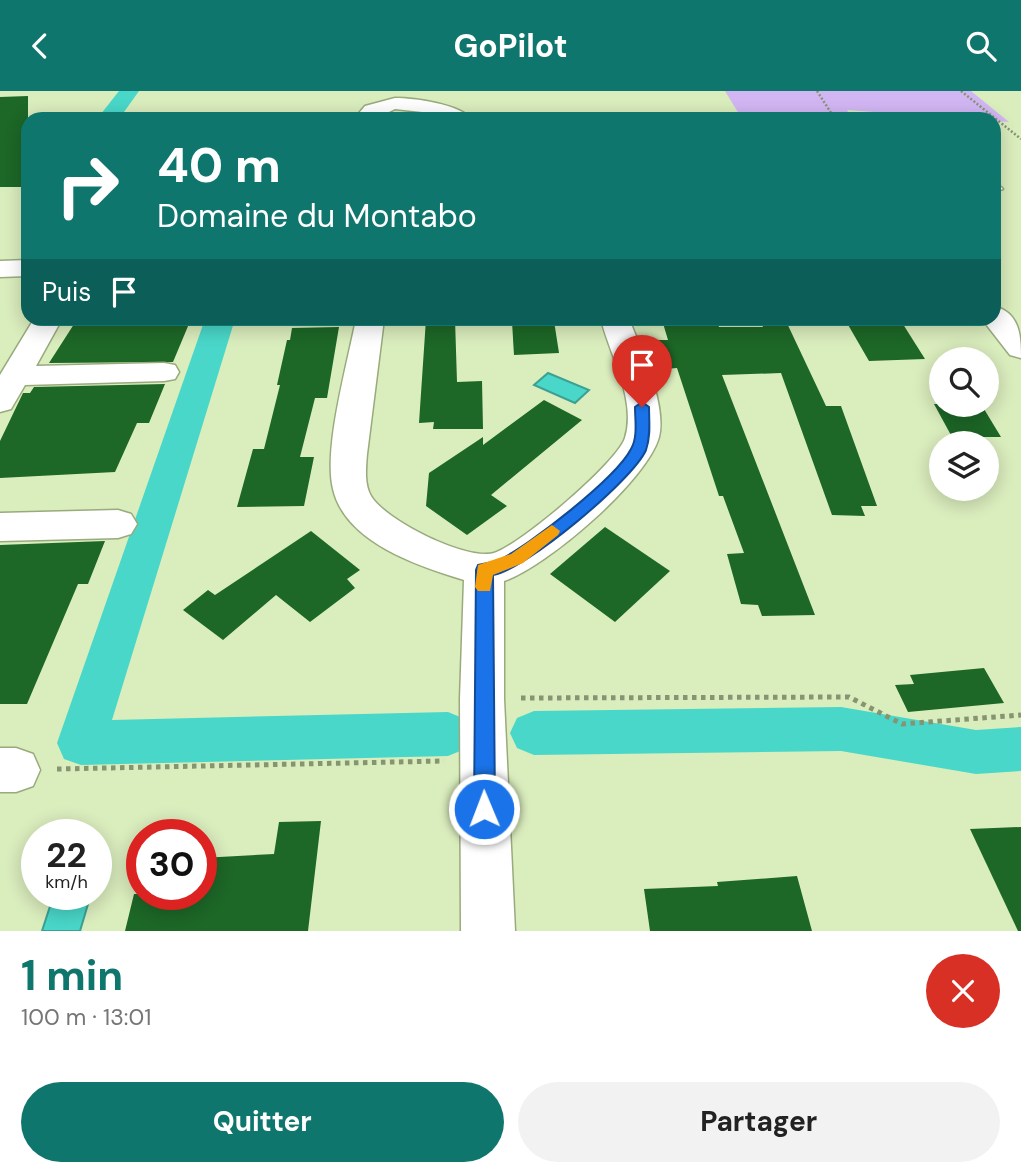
<!DOCTYPE html>
<html lang="fr">
<head>
<meta charset="utf-8">
<style>
  :root { --surface:#fff; --page:#f2f2f2; --text:#222; --muted:#767676; --accent:#0f766e }
  body { margin:0; font-family:"DM Sans",sans-serif; background:var(--page); color:var(--text); height:100vh; display:flex; flex-direction:column; font-size:26px; white-space:nowrap }
  * { box-sizing:border-box; margin:0 }
  p { font-size:23px; color:var(--muted) }
  .icon { flex:none; width:38px; height:38px; fill:none; stroke:currentColor; stroke-width:2; stroke-linecap:round; stroke-linejoin:round }
  .map { position:relative; height:840px; overflow:hidden }
  .sheet { display:flex; flex-direction:column; background:var(--surface); flex:1 }
  .sheet>* { flex:none }
  .guide { position:absolute; left:21px; top:21px; width:980px; height:214px; border-radius:21px; box-shadow:0 4px 18px #0003; background:#0f766e; color:#fff; overflow:hidden }
  .tools { position:absolute; left:929px; top:256px; display:grid; gap:14px }
  .tools a { display:grid; place-items:center; width:70px; height:70px; border-radius:50%; background:var(--surface); box-shadow:0 4px 18px #0003; font-size:35px }
  .speed { position:absolute; left:21px; top:728px; display:flex; gap:14px; font-size:35px; font-weight:700; text-align:center }
  .speed>* { display:grid; place-content:center; width:91px; height:91px; border-radius:50%; background:var(--surface); box-shadow:0 4px 18px #0003; line-height:1 }
  .speed small { font-size:18px; font-weight:400 }
  .speed .limit { border:10px solid #d22; background:#fff; color:#111 }
  .pin { position:absolute; display:grid; place-items:center; width:60px; height:60px; color:#fff; margin:-72px -30px; border-radius:50% 50% 50% 0; rotate:-45deg; box-shadow:0 0 7px #0007 }
  .pin .icon { rotate:45deg }
  .me { position:absolute; width:77px; margin:-38px; rotate:359deg; stroke-linejoin:round; filter:drop-shadow(0 0 5px #0008) }
  .turn { display:flex; align-items:center; gap:24px; height:147px; padding:0 21px; font-size:32px }
  .turn .icon { width:91px; height:91px; stroke-width:2.5 }
  .turn b { display:block; font-size:49px; line-height:60px }
  .then { display:flex; align-items:center; height:66px; padding:0 21px; background:#0003; gap:14px; font-size:26px }
  .round { display:grid; place-items:center; flex:none; width:74px; height:74px; border-radius:37px; background:var(--page) }
  .headline { display:flex; align-items:center; justify-content:space-between; height:119px; padding:0 21px }
  h1 { font-size:42px; font-weight:700; line-height:52px; color:var(--accent) }
  .action { display:flex; gap:14px; margin-top:auto; padding:14px 21px }
  .action a { flex:1; height:80px; border-radius:42px; background:var(--accent); color:#fff; font-size:28px; font-weight:700; line-height:80px; text-align:center }
  .action a+a { background:var(--page); color:var(--text) }
  header { display:flex; justify-content:space-between; align-items:center; height:91px; padding:0 21px; background:var(--accent); color:#fff; font-size:32px; font-weight:700 }
  .map>svg:first-child { display:block }
</style>
</head>
<body>
<header><svg class="icon" aria-label="back" viewBox="0 0 24 24"><path d="M15 5l-7 7 7 7"/></svg>GoPilot<svg class="icon" aria-label="search" viewBox="0 0 24 24"><circle cx="10" cy="10" r="6"/><path d="M15 15l6 6"/></svg></header>
<div class="map">
<svg width="1021" height="840" viewBox="0 0 1021 840">
  <rect width="100%" height="100%" fill="#daedbd"/>
  <polygon fill="#d2b6f4" points="725,0 971,0 1009,31 847,19 853,28 742,28"/>
  <g fill="#49d7c9" stroke="#3ba192" stroke-width="2">
    <polygon points="548,282 589,299 575,312 534,294"/>
    <polygon points="54,803 91,803 80,840 42,840"/>
  </g>
  <g fill="none" stroke-linecap="round" stroke-linejoin="round">
    <g fill="#49d7c9" fill-rule="evenodd">
      <polygon points="119,0 139,0 119,28 97,28"/>
      <polygon points="205,228 235,228 112,629 448,621 465,628 472,643 465,658 448,665 81,674 64,668 57,652"/>
      <polygon points="841,616 976,639 1021,636 1021,680 976,683 841,660 534,664 517,657 510,642 517,627 534,620"/>
    </g>
  </g>
  <g fill="#1d6727">
    <polygon points="28,5 28,96 0,96 0,6"/>
    <polygon points="191,228 173,271 49,272 76,230"/>
    <polygon points="426,228 455,228 457,291 482,290 483,338 433,338 434,331 419,332"/>
    <polygon points="716,228 719,236 763,236 760,228 785,228 826,315 841,315 877,415 861,415 865,425 832,424 781,282 722,284 815,524 762,525 758,514 741,513 727,463 744,462 723,405 719,405 677,277 665,278 657,249 668,249 662,229"/>
    <polygon points="554,230 559,262 514,264 512,231"/>
    <polygon points="901,230 925,268 869,270 847,232"/>
    <polygon points="339,236 327,307 315,307 300,366 314,366 304,415 237,416 253,358 264,358 280,294 277,294 287,249 290,249 292,237"/>
    <polygon points="165,293 149,332 137,332 115,381 0,387 0,350 23,302 30,302 34,296"/>
    <polygon points="544,309 582,329 491,404 507,415 467,444 426,415 429,382 483,346 483,354"/>
    <polygon points="934,313 981,313 1001,346 952,346"/>
    <polygon points="605,436 670,480 615,531 550,483"/>
    <polygon points="311,440 360,479 347,488 355,497 310,531 276,504 223,549 183,519 208,499 215,504"/>
    <polygon points="105,450 88,493 78,493 27,613 0,613 0,454"/>
    <polygon points="984,577 1004,612 908,621 895,594 914,593 910,584"/>
    <polygon points="321,730 308,840 125,840 134,803 201,803 201,767 274,763 279,731"/>
    <polygon points="1021,736 1021,840 1018,840 970,738"/>
    <polygon points="797,785 812,840 650,840 644,798 718,795 717,791"/>
  </g>
  <g fill="none" stroke-linecap="round" stroke-linejoin="round">
    <g stroke="#99aa7d" stroke-width="3">
      <polygon id="lane" points="994,95 1001,96 1003,98 994,101"/>
    </g>
    <g stroke="#99aa7d" stroke-width="3">
      <g id="street">
        <path d="M395,7C414,7 460,13 471,28H443L422,21L395,18L375,28H354L365,15Z"/>
        <polygon points="28,169 28,185 0,186 0,170"/>
        <path d="M994,215C1020,222 1021,245 1021,267L1010,264L982,228H994Z"/>
        <polygon points="34,228 62,228 36,275 164,272 175,274 179,281 175,288 164,290 25,294 11,318 0,321 0,284"/>
        <path d="M356,228H384L367,363C366,376 364,393 371,405C385,429 466,470 494,462C520,454 617,372 625,347C637,308 609,263 601,228H629C641,258 667,314 659,346C647,390 546,476 504,490V608L515,840H461L460,608L464,489C418,475 345,451 333,398C323,357 348,271 356,228Z"/>
        <polygon points="118,419 131,423 137,433 131,443 118,447 0,450 0,422"/>
        <polygon points="0,657 16,657 33,663 40,679 33,695 16,701 0,701"/>
      </g>
    </g>
    <g stroke="#879471" stroke-width="2.5" stroke-dasharray="2 2" stroke-linecap="butt">
      <polyline points="817,0 835,28"/>
      <polyline points="961,0 1021,48"/>
    </g>
    <g stroke="#879471" stroke-width="5" stroke-dasharray="4.5 4.5" stroke-linecap="butt">
      <polyline points="521,607 849,606 902,633 1021,624"/>
      <polyline points="57,678 444,670"/>
    </g>
    <use href="#lane" fill="#fff" fill-rule="evenodd"/>
    <use href="#street" fill="#fff" fill-rule="evenodd"/>
  </g>
  <path fill="#1a73e8" stroke="#114b97" stroke-width="2" d="M642,311L649,316C649,330 651,345 646,359C633,389 525,479 493,484L495,718L492,725L484,728L477,725L474,718L476,479L478,474C485,472 493,472 499,469C529,455 616,387 631,358C638,346 635,329 635,316Z"/>
  <polygon fill="#f59e0b" points="552,434 560,440 558,444 523,472 493,484 490,500 478,500 475,496 478,474 511,463"/>
</svg>
<div class="tools">
<a><svg class="icon" aria-label="search" viewBox="0 0 24 24"><circle cx="10" cy="10" r="6"/><path d="M15 15l6 6"/></svg></a>
<a><svg class="icon" aria-label="layers" viewBox="0 0 24 24"><path d="M12 4l9 5-9 5-9-5zM3 14l9 5 9-5"/></svg></a>
</div>
<div class="speed"><div>22<small>km/h</small></div><div class="limit">30</div></div>
<div class="pin" style="left:642px;top:316px;background:#d93025"><svg class="icon" aria-label="arrive" viewBox="0 0 24 24"><path d="M6 21V4h12l-3 4 3 4H6"/></svg></div>
<svg class="me" style="left:484px;top:718px" viewBox="-20 -20 40 40"><circle r="17" fill="#1a73e8" stroke="#fff" stroke-width="3"/><path d="M0-11L8 9 0 5-8 9z" fill="#fff"/></svg>
<div class="guide">
<div class="turn"><svg class="icon" aria-label="right" viewBox="0 0 24 24"><path d="M7 20v-9h11M14 6l5 5-5 5"/></svg><div><b>40 m</b>Domaine du Montabo</div></div>
<div class="then">Puis<svg class="icon" aria-label="arrive" viewBox="0 0 24 24"><path d="M6 21V4h12l-3 4 3 4H6"/></svg></div>
</div>
</div>
<section class="sheet">
<div class="headline"><div><h1>1 min</h1><p>100 m · 13:01</p></div><a class="round" style="background:#d93025;color:#fff"><svg class="icon" aria-label="close" viewBox="0 0 24 24"><path d="M6 6l12 12M18 6L6 18"/></svg></a></div>
<div class="action"><a>Quitter</a><a>Partager</a></div>
</section>
</body>
</html>
